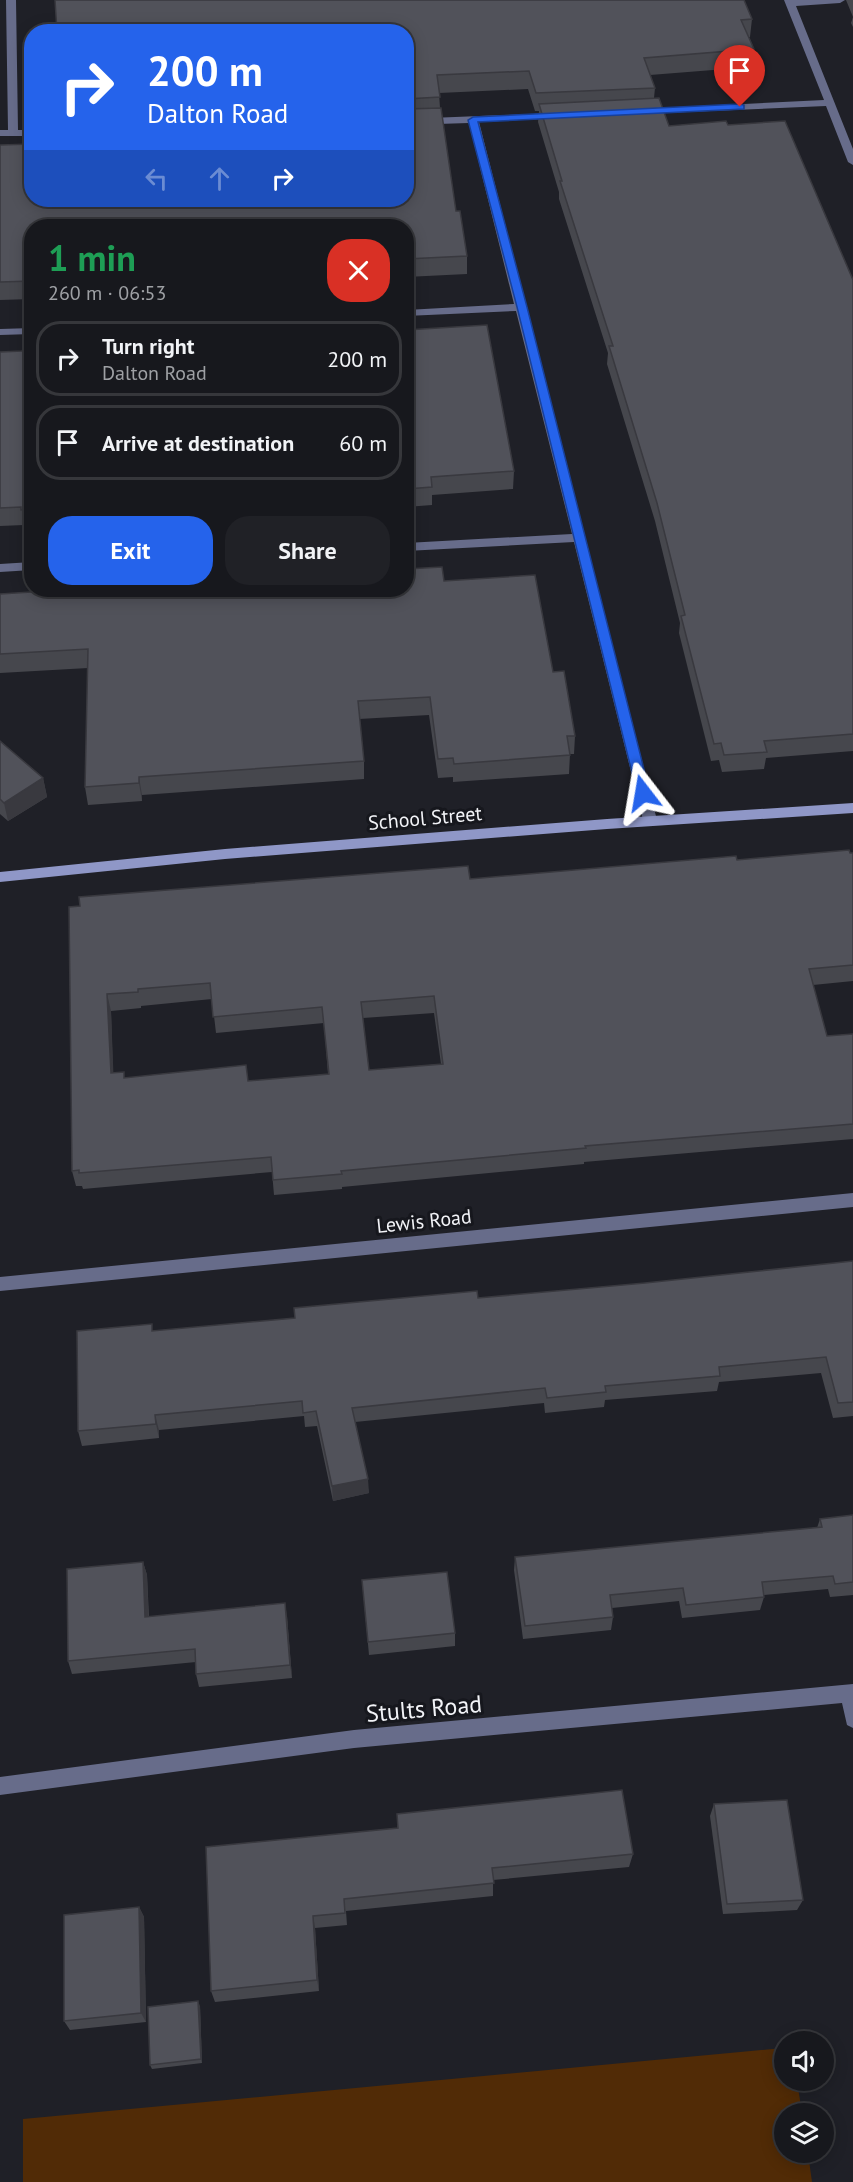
<!DOCTYPE html>
<html lang="en">
<head>
<meta charset="utf-8">
<style>
  :root { --surface:#17181d; --page:#202126; --text:#f1f3f6; --muted:#9ea0a4; --line:#36373b; --accent:#2563eb }
  body { margin:0; font-family:"PT Sans",sans-serif; background:var(--page); color:var(--text); height:100vh; display:flex; flex-direction:column; font-size:22px; white-space:nowrap }
  * { box-sizing:border-box; margin:0 }
  p { font-size:20px; color:var(--muted) }
  .icon { flex:none; width:33px; height:33px; fill:none; stroke:currentColor; stroke-width:2; stroke-linecap:round; stroke-linejoin:round }
  .map { position:relative; flex:1; overflow:hidden }
  .drawer { position:absolute; left:24px; top:219px; width:390px; height:378px; display:flex; flex-direction:column; background:var(--surface); border-radius:24px; box-shadow:0 3px 15px #0003,0 0 0 2px var(--line) }
  .drawer>* { flex:none }
  .top-card { position:absolute; left:24px; top:24px; width:390px; height:183px; border-radius:24px; box-shadow:0 3px 15px #0003,0 0 0 2px var(--line); background:#2563eb; color:#fff; overflow:hidden }
  .controls { position:absolute; left:774px; top:2031px; display:grid; gap:12px }
  .controls a { display:grid; place-items:center; width:60px; height:60px; border-radius:50%; background:var(--surface); box-shadow:0 3px 15px #0003,0 0 0 2px var(--line); font-size:30px }
  .pin { position:absolute; display:grid; place-items:center; width:51px; height:51px; color:#fff; margin:-62px -26px; border-radius:50% 50% 50% 0; rotate:-45deg; box-shadow:0 0 6px #0007 }
  .pin .icon { rotate:45deg }
  .me { position:absolute; width:66px; margin:-33px; rotate:346deg; stroke-linejoin:round; filter:drop-shadow(0 0 4px #0008) }
  .turn { display:flex; align-items:center; gap:21px; height:126px; padding:0 24px; font-size:27px }
  .turn .icon { width:78px; height:78px; stroke-width:2.5 }
  .turn b { display:block; font-size:42px; line-height:51px }
  .lanes { display:flex; align-items:center; height:57px; padding:0 24px; background:#0003; justify-content:center; gap:30px; direction:ltr }
  .lanes .off { opacity:.35 }
  .round { display:grid; place-items:center; flex:none; width:63px; height:63px; border-radius:24px; background:var(--page) }
  .headline { display:flex; align-items:center; justify-content:space-between; height:102px; padding:0 24px }
  h1 { font-size:36px; font-weight:700; line-height:45px; color:#1e9e55 }
  .button { display:flex; gap:12px; margin-top:auto; padding:12px 24px }
  .button a { flex:1; height:69px; border-radius:24px; background:var(--accent); color:#fff; font-size:24px; font-weight:700; line-height:69px; text-align:center }
  .button a+a { background:var(--page); color:var(--text) }
  ul { padding:0; list-style:none }
  li { display:flex; align-items:center; gap:18px; height:75px; margin:0 12px 9px; padding:0 12px; border:3px solid var(--line); border-radius:24px }
  li div { flex:1 }
  li b { display:block; font-size:22px }
  li em { font-style:normal }
  .map>svg:first-child { display:block }
</style>
</head>
<body>
<div class="map">
<svg width="853" height="2182" viewBox="0 0 853 2182">
  <rect width="100%" height="100%" fill="#1f2027"/>
  <polygon fill="#512b06" points="784,2048 784,2080 797,2081 802,2113 784,2114 784,2152 808,2153 812,2182 23,2182 23,2119"/>
  <g fill="none" stroke-linecap="round" stroke-linejoin="round">
    <g fill="#676c8a" fill-rule="evenodd">
      <polygon points="6,0 16,0 18,130 32,130 32,136 0,136 0,130 8,130"/>
      <polygon points="784,0 845,0 840,3 796,6 853,149 853,165 848,162 826,106 639,114 639,110 643,109 824,100"/>
      <polygon points="557,113 562,116 561,118 479,122 657,820 650,825 643,820 574,542 406,551 406,543 572,534 516,311 406,316 406,310 514,304 469,123 406,125 406,119"/>
      <polygon points="32,328 32,334 0,335 0,329"/>
      <polygon points="32,562 32,570 0,572 0,564"/>
      <polygon points="853,1193 853,1207 0,1291 0,1277"/>
      <polygon points="853,1684 853,1728 847,1725 842,1703 354,1748 0,1795 0,1777 354,1730"/>
    </g>
    <polygon fill="#8f97c7" fill-rule="evenodd" points="853,803 853,813 607,829 225,859 0,882 0,872 225,849 607,819"/>
  </g>
  <g fill="#46474d" fill-rule="evenodd">
    <polygon points="846,0 853,0 853,27 851,23 853,17"/>
    <polygon points="752,19 750,37 749,37 754,49 751,67 650,75 655,88 654,98 669,126 728,125 853,280 853,751 766,758 764,769 722,772 719,760 711,761 679,633 680,623 655,521 607,364 608,353 559,199 559,192 538,122 539,111 535,111 528,89 439,93 440,108 456,211 467,256 467,274 406,277 406,226 32,226 32,299 0,300 0,145 406,200 406,32"/>
    <polygon points="406,330 514,471 513,489 432,495 432,505 406,507"/>
    <polygon points="32,349 32,527 24,528 24,525 0,526 0,352 22,351"/>
    <polygon points="444,581 553,672 575,736 574,754 570,754 569,774 453,782 453,777 438,778 429,715 359,719 364,761 364,779 142,795 142,801 88,805 85,787 88,668 0,673 0,594"/>
    <polygon points="0,741 43,778 47,797 8,821 0,814"/>
    <path d="M853,853V981L813,985L827,1036L853,1034V1139L584,1162V1164L342,1187V1189L274,1195L272,1172L83,1189L82,1186H76L72,1171L69,907L737,860ZM212,999L216,1033L324,1023L328,1074L248,1081L125,1078L113,1073L111,1011L141,1008V1006ZM434,1013L441,1064L369,1070L363,1018Z"/>
    <polygon points="853,1261 853,1416 833,1418 821,1373 719,1382 717,1391 605,1400 604,1407 545,1413 544,1403 355,1422 369,1493 333,1501 317,1426 305,1427 304,1416 159,1430 159,1438 82,1446 78,1431 153,1331 295,1318 478,1298 645,1283"/>
    <polygon points="853,1515 853,1595 830,1597 828,1589 764,1595 764,1597 760,1610 682,1618 679,1601 612,1608 613,1617 611,1630 523,1639 514,1570 515,1557 817,1528 820,1519"/>
    <polygon points="143,1562 147,1575 149,1617 287,1616 292,1678 199,1687 196,1674 196,1662 72,1674 68,1661"/>
    <polygon points="362,1580 455,1633 455,1646 369,1655"/>
    <polygon points="714,1804 803,1900 797,1910 723,1914 710,1816"/>
    <polygon points="397,1814 633,1854 629,1867 493,1880 493,1896 346,1911 347,1925 315,1928 319,1991 215,2002 211,1991 397,1828"/>
    <polygon points="139,1907 144,1917 146,2022 70,2030 64,2021"/>
    <polygon points="200,2006 202,2063 152,2069 150,2065"/>
  </g>
  <g fill="#39393f">
    <polygon points="139,777 142,795 142,801 139,783"/>
    <polygon points="43,778 47,797 8,821 4,803"/>
    <polygon points="107,994 111,1011 114,1089 111,1073"/>
    <polygon points="155,1415 159,1430 159,1438 156,1424"/>
    <polygon points="368,1479 369,1493 333,1501 332,1486"/>
    <polygon points="143,1562 147,1575 149,1630 145,1617"/>
    <polygon points="285,1603 287,1616 292,1678 290,1665"/>
    <polygon points="139,1907 144,1917 146,2022 141,2013"/>
    <polygon points="313,1916 315,1928 319,1991 317,1980"/>
    <polygon points="198,2001 200,2006 202,2063 201,2059"/>
  </g>
  <g fill="#51525a" stroke="#39393f" stroke-width="1.5" fill-rule="evenodd">
    <polygon points="55,0 744,0 752,19 741,20 754,49 644,58 655,88 536,93 529,71 437,75 440,97 406,99 406,32 57,32"/>
    <polygon points="659,98 669,126 726,121 728,125 785,121 853,280 853,734 764,741 767,752 724,755 721,743 714,744 681,616 685,615 657,503 609,346 613,346 560,181 562,181 539,104"/>
    <polygon points="441,108 456,211 460,211 467,256 406,259 406,226 32,226 32,281 0,282 0,145 32,144 32,200 406,200 406,109"/>
    <polygon points="487,325 514,471 431,477 432,487 406,489 406,330"/>
    <polygon points="23,349 32,349 32,509 21,510 21,507 0,508 0,352 22,351"/>
    <polygon points="442,567 444,581 535,575 553,672 564,671 575,736 567,736 570,755 454,764 453,758 438,759 430,697 358,701 364,761 139,777 139,783 85,787 88,649 0,654 0,594 63,590 406,590 406,569"/>
    <polygon points="0,741 43,778 4,803 0,799"/>
    <path d="M849,850L850,853H853V965L809,969L827,1036L853,1034V1124L585,1146L586,1148L341,1171L342,1174L273,1180L271,1157L79,1173V1170L72,1171L69,907L80,906L79,897L468,866L470,879L736,856L737,860ZM210,983L213,1017L322,1007L329,1074L248,1081L246,1065L124,1078V1072L111,1073L107,994L138,992V989ZM434,996L443,1064L369,1070L361,1002Z"/>
    <polygon points="853,1261 853,1402 838,1403 826,1357 719,1367 720,1376 605,1386 606,1392 547,1398 545,1388 352,1408 368,1479 332,1486 316,1411 303,1413 302,1401 155,1415 156,1424 78,1431 77,1331 152,1324 152,1331 295,1318 294,1308 477,1291 478,1298 645,1283"/>
    <polygon points="853,1515 853,1582 835,1584 833,1576 762,1582 764,1597 686,1605 683,1588 610,1595 613,1617 525,1626 515,1557 822,1527 820,1519"/>
    <polygon points="143,1562 145,1617 285,1603 290,1665 196,1674 195,1649 68,1661 67,1569"/>
    <polygon points="447,1572 455,1633 368,1642 362,1580"/>
    <polygon points="622,1790 633,1854 492,1868 494,1883 344,1899 345,1913 313,1916 317,1980 211,1991 206,1847 398,1828 397,1814"/>
    <polygon points="787,1800 803,1900 727,1904 714,1804"/>
    <polygon points="139,1907 141,2013 64,2021 64,1915"/>
    <polygon points="198,2001 201,2059 150,2065 148,2007"/>
  </g>
  <polygon fill="#2563eb" stroke="#184099" stroke-width="1.5" points="740,104 744,105 744,109 478,122 527,307 650,793 643,798 637,793 517,307 468,120 473,117"/>
  <g text-anchor="middle" stroke-width="6" stroke-linejoin="round" paint-order="stroke">
    <g font-size="20" fill="#f2f3f7" stroke="#16171d">
      <text transform="translate(425 818) rotate(-5)" y="7">School Street</text>
      <text transform="translate(424 1221) rotate(-6)" y="7">Lewis Road</text>
    </g>
    <g font-size="24" fill="#f2f3f7" stroke="#16171d">
      <text transform="translate(424 1709) rotate(-5)" y="8">Stults Road</text>
    </g>
  </g>
</svg>
<div class="controls">
<a><svg class="icon" aria-label="sound" viewBox="0 0 24 24"><path d="M4 9h4l5-4v14l-5-4H4zM17 9q2 3 0 6"/></svg></a>
<a><svg class="icon" aria-label="layers" viewBox="0 0 24 24"><path d="M12 4l9 5-9 5-9-5zM3 14l9 5 9-5"/></svg></a>
</div>
<div class="pin" style="left:740px;top:107px;background:#d93025"><svg class="icon" aria-label="arrive" viewBox="0 0 24 24"><path d="M6 21V4h12l-3 4 3 4H6"/></svg></div>
<svg class="me" style="left:643px;top:793px" viewBox="-20 -20 40 40"><path d="M0-17L14 15 0 8-14 15z" fill="#2563eb" stroke="#fff" stroke-width="4"/></svg>
<div class="top-card">
<div class="turn"><svg class="icon" aria-label="right" viewBox="0 0 24 24"><path d="M7 20v-9h11M14 6l5 5-5 5"/></svg><div><b>200 m</b>Dalton Road</div></div>
<div class="lanes"><svg class="icon off" aria-label="left" viewBox="0 0 24 24"><path d="M17 20v-9H6M10 6l-5 5 5 5"/></svg><svg class="icon off" aria-label="ahead" viewBox="0 0 24 24"><path d="M12 20V5M6 11l6-6 6 6"/></svg><svg class="icon" aria-label="right" viewBox="0 0 24 24"><path d="M7 20v-9h11M14 6l5 5-5 5"/></svg></div>
</div>
<section class="drawer">
<div class="headline"><div><h1>1 min</h1><p>260 m · 06:53</p></div><a class="round" style="background:#d93025;color:#fff"><svg class="icon" aria-label="close" viewBox="0 0 24 24"><path d="M6 6l12 12M18 6L6 18"/></svg></a></div>
<ul>
<li><svg class="icon" aria-label="right" viewBox="0 0 24 24"><path d="M7 20v-9h11M14 6l5 5-5 5"/></svg><div><b>Turn right</b><p>Dalton Road</p></div><em>200 m</em></li>
<li><svg class="icon" aria-label="arrive" viewBox="0 0 24 24"><path d="M6 21V4h12l-3 4 3 4H6"/></svg><div><b>Arrive at destination</b></div><em>60 m</em></li>
</ul>
<div class="button"><a>Exit</a><a>Share</a></div>
</section>
</div>
</body>
</html>
